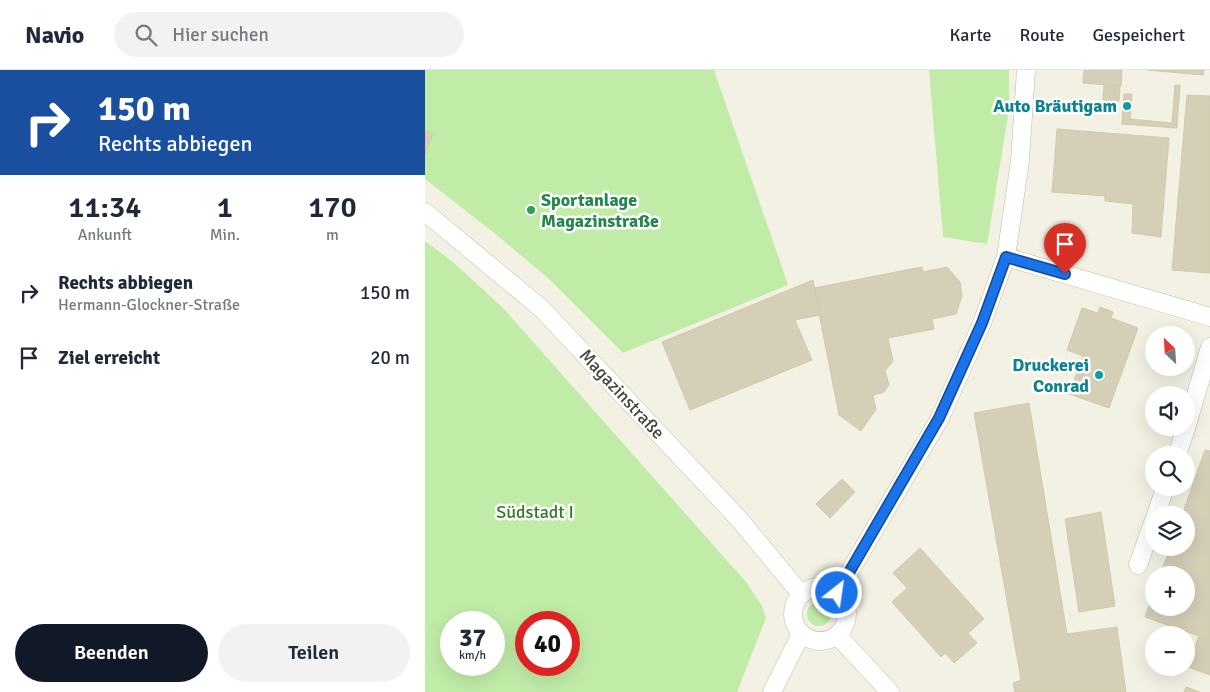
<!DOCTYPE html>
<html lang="de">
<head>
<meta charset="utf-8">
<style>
  :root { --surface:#fff; --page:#f2f2f3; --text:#1f2937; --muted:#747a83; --line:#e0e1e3; --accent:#111827 }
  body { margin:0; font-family:Signika,sans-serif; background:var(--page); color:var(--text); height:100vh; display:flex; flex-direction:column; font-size:19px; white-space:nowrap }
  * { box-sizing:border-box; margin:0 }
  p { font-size:16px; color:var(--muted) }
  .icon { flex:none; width:28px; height:28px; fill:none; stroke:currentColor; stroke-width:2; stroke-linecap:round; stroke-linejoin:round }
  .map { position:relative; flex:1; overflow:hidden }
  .details { display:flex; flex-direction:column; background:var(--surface); width:425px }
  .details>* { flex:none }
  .banner { background:#1a4fa0; color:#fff; overflow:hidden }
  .needle { width:32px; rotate:335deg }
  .buttons { position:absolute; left:720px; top:256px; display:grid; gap:10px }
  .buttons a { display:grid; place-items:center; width:50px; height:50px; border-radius:50%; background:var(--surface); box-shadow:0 5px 20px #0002; font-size:25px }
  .speed { position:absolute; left:15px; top:541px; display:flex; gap:10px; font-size:25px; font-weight:700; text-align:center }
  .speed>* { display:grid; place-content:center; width:65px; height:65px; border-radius:50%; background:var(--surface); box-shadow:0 5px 20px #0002; line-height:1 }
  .speed small { font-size:12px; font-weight:400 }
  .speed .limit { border:8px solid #d22; background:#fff; color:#111 }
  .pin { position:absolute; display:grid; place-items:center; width:42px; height:42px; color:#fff; margin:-51px -21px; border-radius:50% 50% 50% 0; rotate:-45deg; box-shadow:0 0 5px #0007 }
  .pin .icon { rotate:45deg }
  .me { position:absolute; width:55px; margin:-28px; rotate:30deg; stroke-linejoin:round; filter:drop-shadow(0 0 4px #0008) }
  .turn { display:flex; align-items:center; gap:18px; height:105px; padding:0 15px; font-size:22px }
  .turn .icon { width:65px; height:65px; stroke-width:2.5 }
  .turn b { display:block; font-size:35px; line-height:42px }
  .eta { display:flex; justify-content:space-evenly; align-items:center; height:85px; text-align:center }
  .eta b { font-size:30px; font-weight:600; line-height:35px }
  .button { display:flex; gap:10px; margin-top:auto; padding:10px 15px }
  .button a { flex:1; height:58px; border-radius:30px; background:var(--accent); color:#fff; font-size:20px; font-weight:600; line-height:58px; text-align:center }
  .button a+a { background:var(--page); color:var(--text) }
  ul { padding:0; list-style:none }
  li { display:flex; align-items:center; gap:15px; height:65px; padding:0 15px }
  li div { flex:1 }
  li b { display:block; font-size:19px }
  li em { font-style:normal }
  header { display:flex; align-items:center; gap:30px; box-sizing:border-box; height:70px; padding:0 25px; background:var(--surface); border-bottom:1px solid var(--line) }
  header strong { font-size:24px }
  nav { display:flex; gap:28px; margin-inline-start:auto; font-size:18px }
  .search { width:350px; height:45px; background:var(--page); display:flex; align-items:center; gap:12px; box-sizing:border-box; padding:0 18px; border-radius:28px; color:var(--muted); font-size:19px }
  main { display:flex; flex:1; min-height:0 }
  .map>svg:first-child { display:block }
</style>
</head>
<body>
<header>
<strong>Navio</strong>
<div class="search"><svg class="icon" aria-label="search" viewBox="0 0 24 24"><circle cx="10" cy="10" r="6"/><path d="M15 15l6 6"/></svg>Hier suchen</div>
<nav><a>Karte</a><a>Route</a><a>Gespeichert</a></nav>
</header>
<main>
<section class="details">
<div class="banner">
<div class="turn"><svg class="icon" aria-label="right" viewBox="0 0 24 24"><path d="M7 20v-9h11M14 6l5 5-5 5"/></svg><div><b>150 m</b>Rechts abbiegen</div></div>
</div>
<div class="eta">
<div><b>11:34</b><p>Ankunft</p></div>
<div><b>1</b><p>Min.</p></div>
<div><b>170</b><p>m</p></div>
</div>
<ul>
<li><svg class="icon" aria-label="right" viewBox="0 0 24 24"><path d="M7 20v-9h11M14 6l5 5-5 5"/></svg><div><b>Rechts abbiegen</b><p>Hermann-Glockner-Straße</p></div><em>150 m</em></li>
<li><svg class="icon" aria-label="arrive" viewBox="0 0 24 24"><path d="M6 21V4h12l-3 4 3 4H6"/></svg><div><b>Ziel erreicht</b></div><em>20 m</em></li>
</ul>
<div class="button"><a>Beenden</a><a>Teilen</a></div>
</section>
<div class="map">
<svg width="785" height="622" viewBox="0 0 785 622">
  <rect width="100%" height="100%" fill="#f3f1e3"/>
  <g fill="#c1eca8" fill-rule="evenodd">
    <polygon points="0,0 289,0 363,215 198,283 123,208 68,162 0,109"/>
    <polygon points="504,0 584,0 584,40 562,174 518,167"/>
    <path d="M0,171L28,192L80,240L321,512L337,536L341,548L312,622H0ZM69,552V595H26V552ZM101,552H144V595H101Z"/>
    <circle cx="394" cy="544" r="12"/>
  </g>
  <g fill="#d6cfb8" stroke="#d1c9aa">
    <polygon points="659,0 697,0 696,16 658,13"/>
    <polygon points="723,0 779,0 778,5"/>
    <polygon points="679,15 695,16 694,31 678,30"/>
    <polygon points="750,15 755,15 752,58 697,54 699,24 707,24 705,49 747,53"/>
    <polygon points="762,25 785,26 785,203 747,200"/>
    <polygon points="632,59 744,68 736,167 707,163 708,134 680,131 680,126 627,122"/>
    <polygon points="0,60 8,64 0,84"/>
    <polygon points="497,197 498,202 522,197 535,212 537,226 531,244 507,249 509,259 463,268 468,291 460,301 464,315 459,322 448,325 451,339 436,361 414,345 389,218"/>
    <polygon points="388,210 395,245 370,250 387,290 265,340 237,272"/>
    <polygon points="675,237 688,242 686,248 713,258 684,338 644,324 658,286 642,280 657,238 673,243"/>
    <polygon points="604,333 642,564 692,557 701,622 590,622 588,613 596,610 549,343"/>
    <polygon points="780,380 785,381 785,605 763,597 774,566 720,547 729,522 729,538 761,538 761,505 735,505 745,478 761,478 761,445 757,445"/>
    <polygon points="417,409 430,422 405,448 391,434"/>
    <polygon points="676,442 690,536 654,542 640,449"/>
    <polygon points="495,478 559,549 543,563 552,573 529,593 520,583 516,587 467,532 482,518 468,503"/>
    <polygon points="761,617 775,622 759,622"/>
  </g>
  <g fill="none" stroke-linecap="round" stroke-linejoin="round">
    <g stroke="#c0bba5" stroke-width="19">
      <g id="minor">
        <polyline points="0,142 117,239 313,448 376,524"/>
        <polyline points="581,187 785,247"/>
        <polyline points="752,385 762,355 785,277"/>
        <polyline points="731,445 740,418"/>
        <polyline points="713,495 729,450"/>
        <circle cx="395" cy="544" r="27"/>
        <polyline points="412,523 515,348 557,253 581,187 595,91 601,0"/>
        <polyline points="412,565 465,622"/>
        <polyline points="347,622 376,564"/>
      </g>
    </g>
    <use href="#minor" stroke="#fff" stroke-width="18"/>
  </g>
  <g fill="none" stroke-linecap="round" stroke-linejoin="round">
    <g stroke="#114b97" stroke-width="12">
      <polyline id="route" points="412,523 514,348 557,253 581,187 640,204"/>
    </g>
    <use href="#route" stroke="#1a73e8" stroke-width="9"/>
  </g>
  <g fill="#0f9aa8" stroke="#fff" stroke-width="2">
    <circle cx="702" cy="36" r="5"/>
    <circle cx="674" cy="305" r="5"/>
  </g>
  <circle fill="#2e9e5b" stroke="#fff" stroke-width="2" cx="106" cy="140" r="5"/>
  <g text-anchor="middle" stroke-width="5" stroke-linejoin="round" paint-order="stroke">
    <g font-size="18" font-weight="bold" fill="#0d838f" stroke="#fff" text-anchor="end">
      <text x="692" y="42">Auto Bräutigam</text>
      <text x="664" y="301">Druckerei<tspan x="664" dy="21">Conrad</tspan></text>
    </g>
    <g font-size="18" font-weight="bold" fill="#27864d" stroke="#fff" text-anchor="start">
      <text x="116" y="136">Sportanlage<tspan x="116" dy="21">Magazinstraße</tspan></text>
    </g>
    <g font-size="18" fill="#464233" stroke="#fff">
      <text transform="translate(197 324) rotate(47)" y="6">Magazinstraße</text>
    </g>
    <g font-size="18" fill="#347c22" stroke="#fff">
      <text x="110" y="448">Südstadt I</text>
    </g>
  </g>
</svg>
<div class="buttons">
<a><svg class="needle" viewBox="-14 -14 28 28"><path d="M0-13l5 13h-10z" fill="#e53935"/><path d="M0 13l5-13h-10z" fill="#747a83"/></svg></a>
<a><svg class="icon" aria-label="sound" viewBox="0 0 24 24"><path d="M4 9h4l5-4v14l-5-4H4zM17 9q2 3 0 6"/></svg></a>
<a><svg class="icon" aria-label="search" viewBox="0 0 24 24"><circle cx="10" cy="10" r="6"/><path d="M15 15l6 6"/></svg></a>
<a><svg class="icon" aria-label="layers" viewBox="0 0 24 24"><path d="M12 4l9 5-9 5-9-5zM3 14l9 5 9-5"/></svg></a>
<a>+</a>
<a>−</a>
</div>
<div class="speed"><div>37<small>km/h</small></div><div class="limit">40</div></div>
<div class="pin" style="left:640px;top:204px;background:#d93025"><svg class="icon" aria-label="arrive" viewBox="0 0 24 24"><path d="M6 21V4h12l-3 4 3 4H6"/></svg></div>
<svg class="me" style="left:412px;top:523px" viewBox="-20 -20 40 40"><circle r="17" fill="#1a73e8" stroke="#fff" stroke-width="3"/><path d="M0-11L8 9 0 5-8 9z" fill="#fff"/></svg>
</div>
</main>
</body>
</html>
